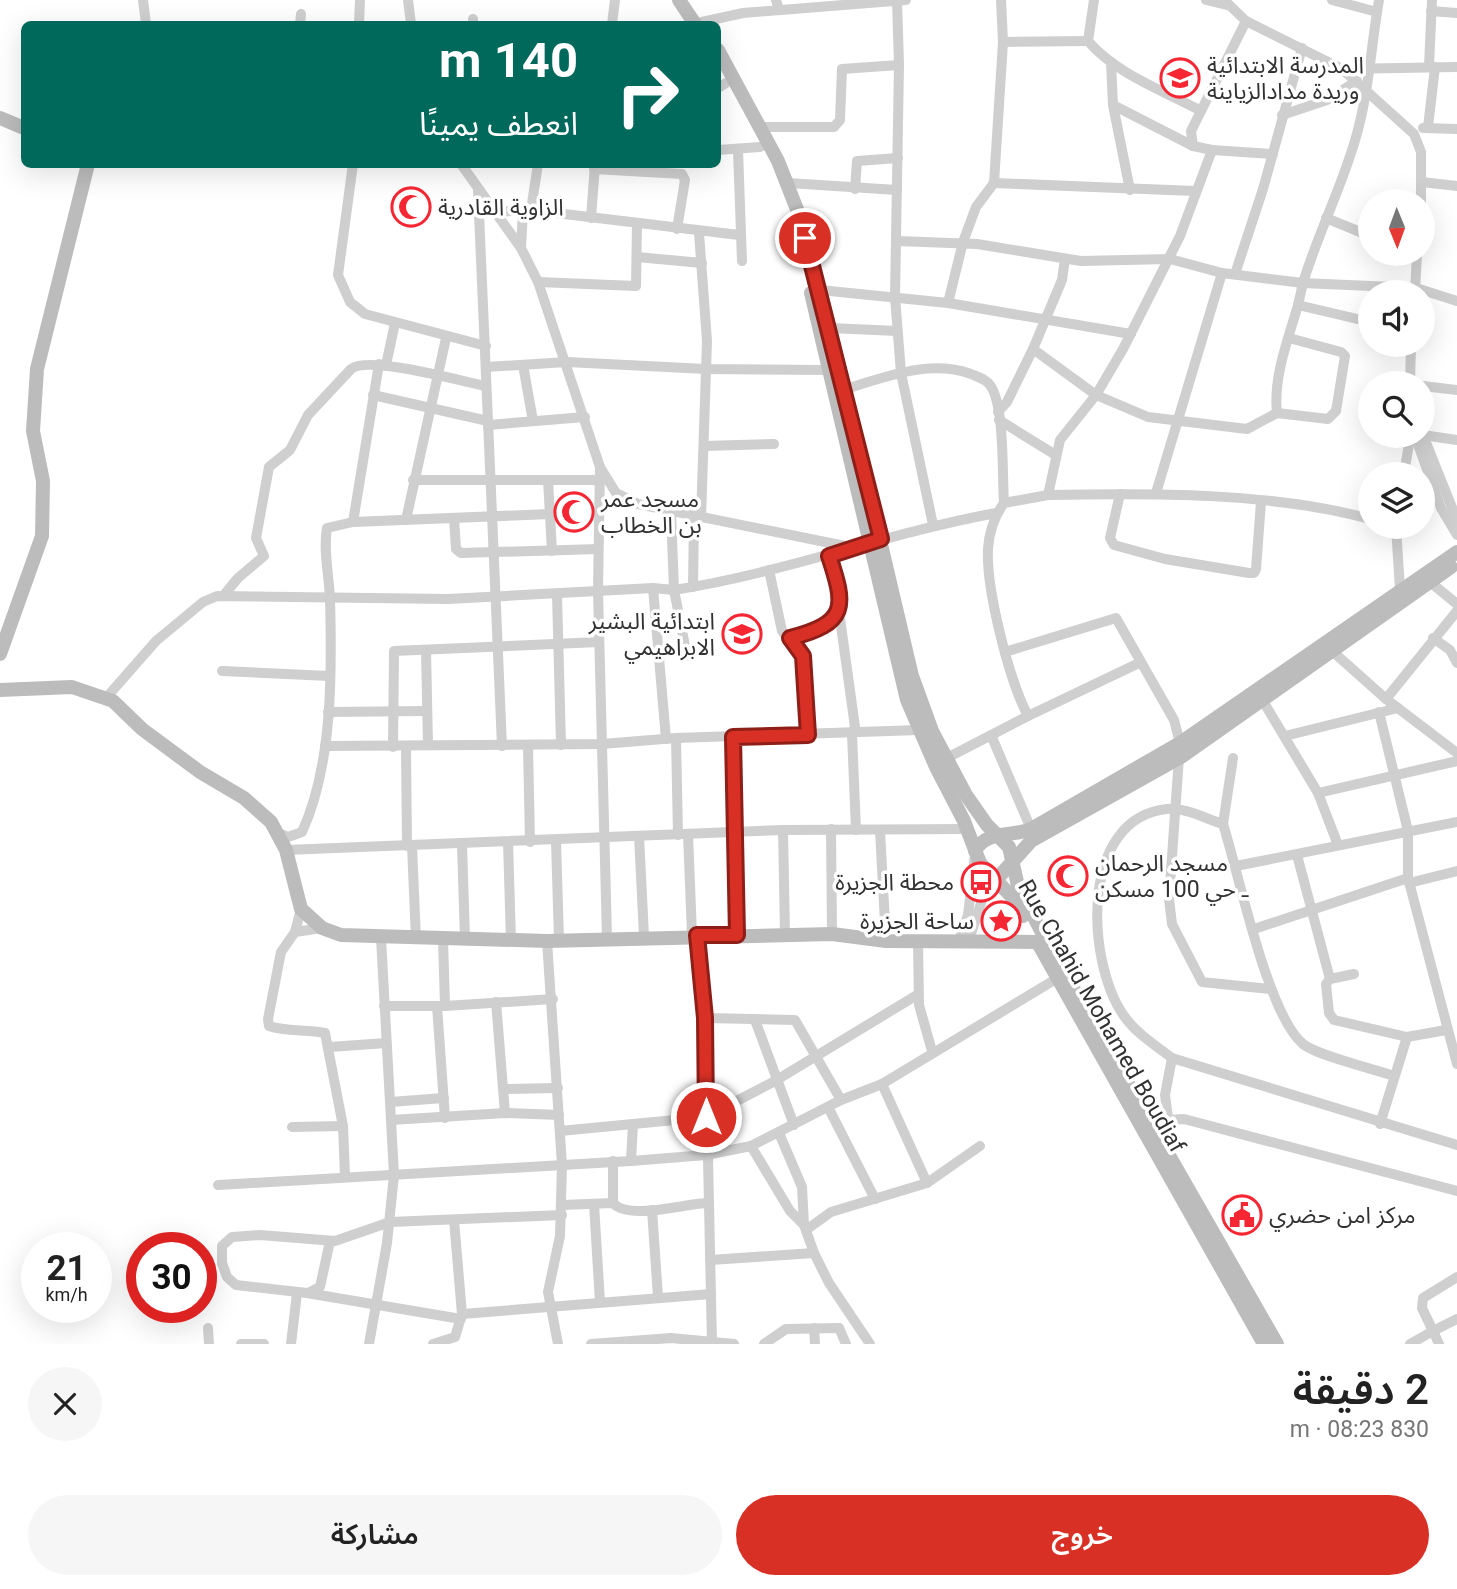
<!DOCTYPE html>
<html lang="ar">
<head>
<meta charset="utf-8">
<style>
  :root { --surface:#fff; --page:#f6f6f6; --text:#222; --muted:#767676; --accent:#d93025 }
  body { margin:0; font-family:Roboto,"Noto Sans Arabic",sans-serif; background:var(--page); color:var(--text); direction:rtl; height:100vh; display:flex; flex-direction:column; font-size:26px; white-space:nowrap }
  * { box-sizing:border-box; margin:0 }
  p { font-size:23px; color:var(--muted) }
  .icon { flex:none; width:38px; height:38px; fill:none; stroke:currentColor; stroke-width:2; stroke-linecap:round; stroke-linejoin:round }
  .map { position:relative; height:1344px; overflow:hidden; direction:ltr }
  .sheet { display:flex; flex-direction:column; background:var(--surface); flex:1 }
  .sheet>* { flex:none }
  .guide { position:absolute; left:21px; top:21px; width:700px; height:147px; border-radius:10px; box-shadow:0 7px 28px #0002; direction:rtl; background:#00695c; color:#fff; overflow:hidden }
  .needle { width:46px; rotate:179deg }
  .fabs { position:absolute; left:1358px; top:189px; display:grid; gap:14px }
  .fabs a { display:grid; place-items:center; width:77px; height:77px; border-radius:50%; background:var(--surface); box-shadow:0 7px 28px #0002; font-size:35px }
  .speed { position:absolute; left:21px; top:1232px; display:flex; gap:14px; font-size:35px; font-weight:700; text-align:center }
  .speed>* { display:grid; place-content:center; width:91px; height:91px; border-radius:50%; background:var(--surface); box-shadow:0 7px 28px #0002; line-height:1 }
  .speed small { font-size:18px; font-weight:400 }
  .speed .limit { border:10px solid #d22; background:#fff; color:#111 }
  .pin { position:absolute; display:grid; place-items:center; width:60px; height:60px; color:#fff; margin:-30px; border:4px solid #fff; border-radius:50%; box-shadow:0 2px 7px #0007 }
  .me { position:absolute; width:77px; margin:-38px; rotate:0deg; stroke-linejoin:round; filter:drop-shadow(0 0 5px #0008) }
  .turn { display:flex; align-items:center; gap:24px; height:147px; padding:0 28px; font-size:32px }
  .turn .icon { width:91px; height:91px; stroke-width:2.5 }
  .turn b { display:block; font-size:49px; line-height:60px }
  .round { display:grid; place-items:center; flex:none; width:74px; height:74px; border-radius:37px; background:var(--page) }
  .headline { display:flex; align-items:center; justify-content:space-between; height:119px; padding:0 28px }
  h1 { font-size:42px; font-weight:600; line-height:52px }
  .button { display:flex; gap:14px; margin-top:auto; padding:14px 28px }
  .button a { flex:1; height:80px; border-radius:42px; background:var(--accent); color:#fff; font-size:28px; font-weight:600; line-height:80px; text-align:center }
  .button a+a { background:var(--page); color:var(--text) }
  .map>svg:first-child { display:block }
</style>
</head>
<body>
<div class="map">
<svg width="1457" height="1344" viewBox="0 0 1457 1344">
  <rect width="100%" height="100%" fill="#fff"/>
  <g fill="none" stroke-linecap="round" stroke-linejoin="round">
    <g stroke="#cfcfcf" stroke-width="10">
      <polyline points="143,0 146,24"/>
      <polyline points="408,0 411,24"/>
      <polyline points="776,0 779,10"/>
      <path d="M1094,0L1088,41C1116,74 1164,91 1201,111"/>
      <polyline points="1206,0 1227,5"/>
      <polyline points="1224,0 1246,21 1342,69 1414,134 1421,152 1421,201"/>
      <polyline points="1332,0 1377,12"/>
      <polyline points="897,1 899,65 895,297 901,373 933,525"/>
      <polyline points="1431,11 1457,13"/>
      <polyline points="702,22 743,13 906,0"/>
      <polyline points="300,24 301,14"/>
      <polyline points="359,24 360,0"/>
      <polyline points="473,24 473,19"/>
      <polyline points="612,24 615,0"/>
      <polyline points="1003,42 1088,41"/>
      <polyline points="1111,62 1113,105 1130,190"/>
      <polyline points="1429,66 1432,0"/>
      <polyline points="1342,69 1457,67"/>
      <polyline points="718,88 726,83"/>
      <polyline points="1113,105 1193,146"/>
      <polyline points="1282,115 1327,100 1357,81"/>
      <polyline points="760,127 834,127 840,120 842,69 899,65"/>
      <polyline points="1428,127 1435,67"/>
      <polyline points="1423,128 1457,129"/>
      <polyline points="718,150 760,147"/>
      <polyline points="738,150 742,261"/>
      <polyline points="1212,150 1273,154"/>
      <polyline points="353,164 338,275 350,302 365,314 486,346"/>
      <polyline points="461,164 521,248 538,282 600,467 616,493 638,504 850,547"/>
      <polyline points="594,169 682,174 685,180 677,229"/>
      <polyline points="1422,182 1457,186"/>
      <polyline points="788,183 897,190"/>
      <polyline points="994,183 1195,191"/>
      <polyline points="855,189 857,161 898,158"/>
      <polyline points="478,190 502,746"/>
      <polyline points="531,210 538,164"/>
      <polyline points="494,212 531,210 739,235"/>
      <polyline points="591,218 595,165"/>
      <polyline points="1326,218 1370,236"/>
      <polyline points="699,233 707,341 701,518"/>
      <path d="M897,241L977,244L1081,261L1170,259L1222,273L1303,283C1318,233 1342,187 1356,137C1369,92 1371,46 1379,0"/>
      <polyline points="521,248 523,211"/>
      <polyline points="637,257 702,263"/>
      <polyline points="1065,259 1062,280 1033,349 1096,395 1148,417 1247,429 1277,413"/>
      <polyline points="1235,274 1263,189 1302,48"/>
      <polyline points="538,282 636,286 637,224"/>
      <polyline points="820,290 948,303 1131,334"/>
      <polyline points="1415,292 1417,254"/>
      <polyline points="948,303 963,242 976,207 994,183 1003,42 1001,0"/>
      <polyline points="1298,305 1303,283 1416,288 1457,301"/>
      <polyline points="830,328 897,331"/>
      <path d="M1289,338L1341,352L1345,356L1336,411L1328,419L1277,413C1273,377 1288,340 1298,305L1370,322"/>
      <polyline points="386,365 395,323"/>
      <polyline points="523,365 533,421"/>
      <polyline points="486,367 567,362 706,369 829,370"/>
      <polyline points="1410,383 1411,345"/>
      <polyline points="1423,386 1457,390"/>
      <path d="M845,389C886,377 929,359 971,374C978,377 986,379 990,385C1005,405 1002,476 1004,503"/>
      <polyline points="373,395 488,421"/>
      <polyline points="998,412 1007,402 1033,349"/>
      <polyline points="999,420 1054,454"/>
      <polyline points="488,425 585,417"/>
      <polyline points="1423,435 1457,520"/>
      <polyline points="1423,435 1457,440"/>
      <polyline points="1415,436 1441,508 1457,535"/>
      <polyline points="704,446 774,444"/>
      <polyline points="600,467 598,591 607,938"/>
      <polyline points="1404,474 1409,444 1417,437"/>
      <polyline points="413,480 599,480"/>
      <polyline points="548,480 552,551"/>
      <polyline points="1156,493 1222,273"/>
      <polyline points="1120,494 1110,538 1114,545 1165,559 1249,573 1254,573 1256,569 1261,502"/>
      <path d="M1048,495C1151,493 1271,492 1370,519"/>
      <polyline points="671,512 674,590 687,656"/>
      <polyline points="454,518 456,549 461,553 598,549"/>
      <polyline points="406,520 446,338"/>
      <polyline points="353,522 379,364"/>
      <polyline points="1396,527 1400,589"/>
      <polyline points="829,556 841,595 839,611 855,727 852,734 856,830"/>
      <polyline points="769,570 782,631 803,656 808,735"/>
      <polyline points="1430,582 1457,604"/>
      <polyline points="693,587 694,517"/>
      <polyline points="653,588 666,739"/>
      <polyline points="557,594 561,745"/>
      <path d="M224,595L238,578L264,556L256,538L269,467L290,450L308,415L351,369C368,355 460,381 486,386"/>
      <polyline points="791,638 821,630 839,611"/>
      <polyline points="1433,638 1450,650 1457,663"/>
      <polyline points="426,650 428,745"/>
      <polyline points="1331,650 1386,699 1457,753"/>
      <polyline points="1005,652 1116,618 1174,720 1180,743 1169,899 1172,924 1202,982 1270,989"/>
      <polyline points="222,671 329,676"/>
      <path d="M106,698L156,641L203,602L217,596L448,599L653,588L674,590C784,573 887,533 996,513"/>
      <polyline points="1386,699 1457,611"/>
      <polyline points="1263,701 1318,793 1338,845"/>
      <polyline points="328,712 427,711"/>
      <polyline points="1379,712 1408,831 1408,878 1457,1064"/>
      <polyline points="1028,716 1139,663"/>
      <polyline points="991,735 1031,829"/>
      <polyline points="1285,736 1398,708"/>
      <polyline points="733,737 737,935"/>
      <polyline points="676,738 678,835"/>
      <polyline points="325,746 602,744 676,738 919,730"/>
      <polyline points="406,746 407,846"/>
      <polyline points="528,746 530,842"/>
      <polyline points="393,747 394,651 599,642"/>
      <path d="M945,759L1028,716C1009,680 986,589 988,549C989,532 994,517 1004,503L1048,495L1060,440L1096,395L1123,349L1180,236L1212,150L1193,146L1191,131L1246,21"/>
      <polyline points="1318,793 1457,761"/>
      <polyline points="1223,824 1233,758"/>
      <polyline points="831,829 832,934"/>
      <polyline points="783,830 785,934"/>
      <polyline points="880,831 886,941"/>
      <path d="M279,833L288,837L302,832C333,765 332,670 330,598C329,576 323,550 327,528L353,522L550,514"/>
      <polyline points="688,834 692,935"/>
      <polyline points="639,836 644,936"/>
      <polyline points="556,841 559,940"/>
      <polyline points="508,842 511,941"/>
      <polyline points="462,845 465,939"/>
      <polyline points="412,846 416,939"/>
      <polyline points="286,850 783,830 968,829"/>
      <polyline points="1297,855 1330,979"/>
      <polyline points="1236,866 1457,822"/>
      <polyline points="1409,883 1457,871"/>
      <path d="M301,909L295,932L281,952L268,1019L269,1026C286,1032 307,1029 325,1033L343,1126L345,1176"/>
      <polyline points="1254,929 1408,878"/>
      <polyline points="295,932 322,928"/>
      <polyline points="697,935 705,1018 712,1344"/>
      <polyline points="443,939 445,1006"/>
      <polyline points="959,940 968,915 975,855"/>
      <polyline points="969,940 984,894 996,880"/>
      <polyline points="547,941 562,1165 560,1236 548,1292 558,1344"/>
      <polyline points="918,942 919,1005 932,1051"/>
      <polyline points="1354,974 1330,979 1326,984 1329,1013 1334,1020 1407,1037 1446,1030"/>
      <polyline points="496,1002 505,1113"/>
      <polyline points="384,1006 445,1006 553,999"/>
      <polyline points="437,1006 445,1118"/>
      <polyline points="705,1018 795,1020 841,1100"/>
      <polyline points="755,1020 794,1125"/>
      <polyline points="330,1047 386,1043"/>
      <path d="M1394,1076C1374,1069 1318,1056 1303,1044C1267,1014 1239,874 1223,824C1206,819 1185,807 1167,809C1079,818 1086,962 1124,1016C1136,1033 1155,1045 1172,1058L1457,1145"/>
      <polyline points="882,1084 927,1183"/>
      <polyline points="505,1089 558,1088"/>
      <polyline points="390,1102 444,1098"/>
      <polyline points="828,1107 875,1199"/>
      <polyline points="1168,1118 1165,1095 1172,1058"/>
      <polyline points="391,1120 505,1113 559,1115"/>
      <polyline points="1150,1121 1184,1119 1457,1191"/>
      <polyline points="1380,1124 1407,1037"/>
      <polyline points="292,1127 343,1126"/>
      <polyline points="560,1131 706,1117 775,1081 917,995"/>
      <polyline points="779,1133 802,1187 804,1225 814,1253 829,1283 870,1344"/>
      <polyline points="751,1146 790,1211 804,1225"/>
      <polyline points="613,1161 613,1203"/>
      <polyline points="631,1161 633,1124"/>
      <polyline points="218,1185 631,1161 706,1155 751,1146 841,1100 882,1084 1056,979"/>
      <polyline points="594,1204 600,1302"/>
      <path d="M562,1205L613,1203C629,1221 687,1203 708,1203"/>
      <polyline points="652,1210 658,1297"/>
      <polyline points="806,1230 831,1212 927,1183 980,1146"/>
      <polyline points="710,1260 814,1253"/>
      <polyline points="1457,1277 1423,1298 1422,1308 1433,1331 1457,1319"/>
      <polyline points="308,1293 320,1287 330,1241"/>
      <polyline points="462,1314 711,1294"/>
      <polyline points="461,1319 307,1293 236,1285 227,1277 222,1263 222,1246 232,1237 260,1235 335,1241 390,1222 562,1215"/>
      <polyline points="208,1328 209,1344"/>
      <polyline points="814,1328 815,1344"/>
      <polyline points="839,1328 846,1344"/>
      <polyline points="241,1344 264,1344"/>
      <polyline points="291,1344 297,1293"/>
      <polyline points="369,1344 387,1243 394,1175 381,938"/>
      <polyline points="433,1344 455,1337 462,1314 454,1220"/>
      <polyline points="591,1344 671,1338 734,1344"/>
      <polyline points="764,1344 786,1329 839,1328"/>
      <polyline points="1410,1344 1433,1331 1439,1344"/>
    </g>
    <g stroke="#bcbcbc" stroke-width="14">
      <polyline points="679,0 695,24"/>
      <polyline points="718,50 778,161 798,212 830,328 912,676 932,731 966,795 987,825 1009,847 1018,886 1049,946 1277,1344"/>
      <polyline points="0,118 24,128"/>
      <polyline points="811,293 907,700 936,767 964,821 980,863 1012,897 1023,916"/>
      <polyline points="0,654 42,536 43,481 33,431 37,369 88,164"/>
      <polyline points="0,690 72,687 113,701 142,729 200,772 244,798 271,822 286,850 301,909 322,928 341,935 547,941 832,934 886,941 1037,942"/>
      <path d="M975,851C985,830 1013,837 1031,829L1180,743L1457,552"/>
      <polyline points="996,880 1031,841 1181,757 1451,567"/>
      <polyline points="1038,943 1264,1344"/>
    </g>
  </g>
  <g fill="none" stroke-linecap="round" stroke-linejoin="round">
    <g stroke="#8d1f18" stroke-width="18">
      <path id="route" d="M706,1117L705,1018L697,935H737L733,737L808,735L803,656L790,638C848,623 846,607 829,556L881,539L805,238"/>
    </g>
    <use href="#route" stroke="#d93025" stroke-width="12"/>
  </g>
  <defs>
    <g id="school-ring" transform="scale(2.0125)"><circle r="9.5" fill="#fff" stroke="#f62733" stroke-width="1.5"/><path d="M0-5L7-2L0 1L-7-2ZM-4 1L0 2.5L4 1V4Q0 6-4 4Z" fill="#f62733"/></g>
    <g id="mosque-ring" transform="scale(2.0125)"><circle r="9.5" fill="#fff" stroke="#f62733" stroke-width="1.5"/><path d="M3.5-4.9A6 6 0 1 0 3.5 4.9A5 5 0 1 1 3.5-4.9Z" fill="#f62733"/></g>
    <g id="bus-ring" transform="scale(2.0125)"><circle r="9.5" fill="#fff" stroke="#f62733" stroke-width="1.5"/><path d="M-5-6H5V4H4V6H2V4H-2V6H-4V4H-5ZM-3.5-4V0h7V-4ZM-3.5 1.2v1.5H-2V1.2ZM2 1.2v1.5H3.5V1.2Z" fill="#f62733"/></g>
    <g id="sight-ring" transform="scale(2.0125)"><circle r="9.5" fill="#fff" stroke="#f62733" stroke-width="1.5"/><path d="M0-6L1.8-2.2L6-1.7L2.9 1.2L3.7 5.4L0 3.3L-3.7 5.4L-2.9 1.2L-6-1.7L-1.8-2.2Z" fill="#f62733"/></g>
    <g id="civic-ring" transform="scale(2.0125)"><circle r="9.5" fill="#fff" stroke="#f62733" stroke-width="1.5"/><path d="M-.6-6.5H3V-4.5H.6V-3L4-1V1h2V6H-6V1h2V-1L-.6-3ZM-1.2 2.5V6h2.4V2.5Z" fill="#f62733"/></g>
  </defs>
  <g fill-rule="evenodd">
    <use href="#school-ring" x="1180" y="78"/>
    <use href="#mosque-ring" x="411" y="207"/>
    <use href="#mosque-ring" x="574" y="512"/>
    <use href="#school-ring" x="742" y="634"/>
    <use href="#mosque-ring" x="1068" y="876"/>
    <use href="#bus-ring" x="981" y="882"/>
    <use href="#sight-ring" x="1001" y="921"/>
    <use href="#civic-ring" x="1242" y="1215"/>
  </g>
  <g text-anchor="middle" stroke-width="7" stroke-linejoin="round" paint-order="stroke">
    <g font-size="23" fill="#323232" stroke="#fff" text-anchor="start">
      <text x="1207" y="73">المدرسة الابتدائية<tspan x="1207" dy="26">وريدة مدادالزياينة</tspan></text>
      <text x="438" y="215">الزاوية القادرية</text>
      <text x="601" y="507">مسجد عمر<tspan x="601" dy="26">بن الخطاب</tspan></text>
      <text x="715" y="629" text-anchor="end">ابتدائية البشير<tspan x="715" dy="26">الابراهيمي</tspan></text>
      <text x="1095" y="871">مسجد الرحمان<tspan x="1095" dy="26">ـ حي 100 مسكن</tspan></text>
      <text x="954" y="890" text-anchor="end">محطة الجزيرة</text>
      <text x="974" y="929" text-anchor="end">ساحة الجزيرة</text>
      <text x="1269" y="1223">مركز امن حضري</text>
    </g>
    <g font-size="23" fill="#323232" stroke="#fff">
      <text transform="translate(1102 1016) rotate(60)" y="8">Rue Chahid Mohamed Boudiaf</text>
    </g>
  </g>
</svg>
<div class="fabs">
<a><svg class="needle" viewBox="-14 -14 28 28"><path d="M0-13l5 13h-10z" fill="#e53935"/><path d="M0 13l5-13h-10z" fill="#767676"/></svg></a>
<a><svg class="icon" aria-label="sound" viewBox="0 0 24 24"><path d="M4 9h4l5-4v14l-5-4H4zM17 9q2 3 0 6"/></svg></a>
<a><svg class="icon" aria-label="search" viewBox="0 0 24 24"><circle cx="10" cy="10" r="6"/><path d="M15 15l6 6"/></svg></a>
<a><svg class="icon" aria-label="layers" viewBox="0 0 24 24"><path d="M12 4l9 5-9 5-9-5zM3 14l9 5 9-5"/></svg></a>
</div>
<div class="speed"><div>21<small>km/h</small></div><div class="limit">30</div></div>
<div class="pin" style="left:805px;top:238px;background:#d93025"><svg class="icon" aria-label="arrive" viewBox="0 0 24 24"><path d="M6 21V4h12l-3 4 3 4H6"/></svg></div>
<svg class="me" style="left:706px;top:1117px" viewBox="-20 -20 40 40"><circle r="17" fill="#d93025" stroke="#fff" stroke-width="3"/><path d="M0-11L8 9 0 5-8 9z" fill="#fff"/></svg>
<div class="guide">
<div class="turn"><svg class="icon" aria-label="right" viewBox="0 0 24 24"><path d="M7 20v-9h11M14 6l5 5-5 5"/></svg><div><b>140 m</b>انعطف يمينًا</div></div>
</div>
</div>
<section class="sheet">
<div class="headline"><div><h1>2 دقيقة</h1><p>830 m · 08:23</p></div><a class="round"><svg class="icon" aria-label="close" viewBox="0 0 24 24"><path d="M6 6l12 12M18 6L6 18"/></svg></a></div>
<div class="button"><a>خروج</a><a>مشاركة</a></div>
</section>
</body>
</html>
